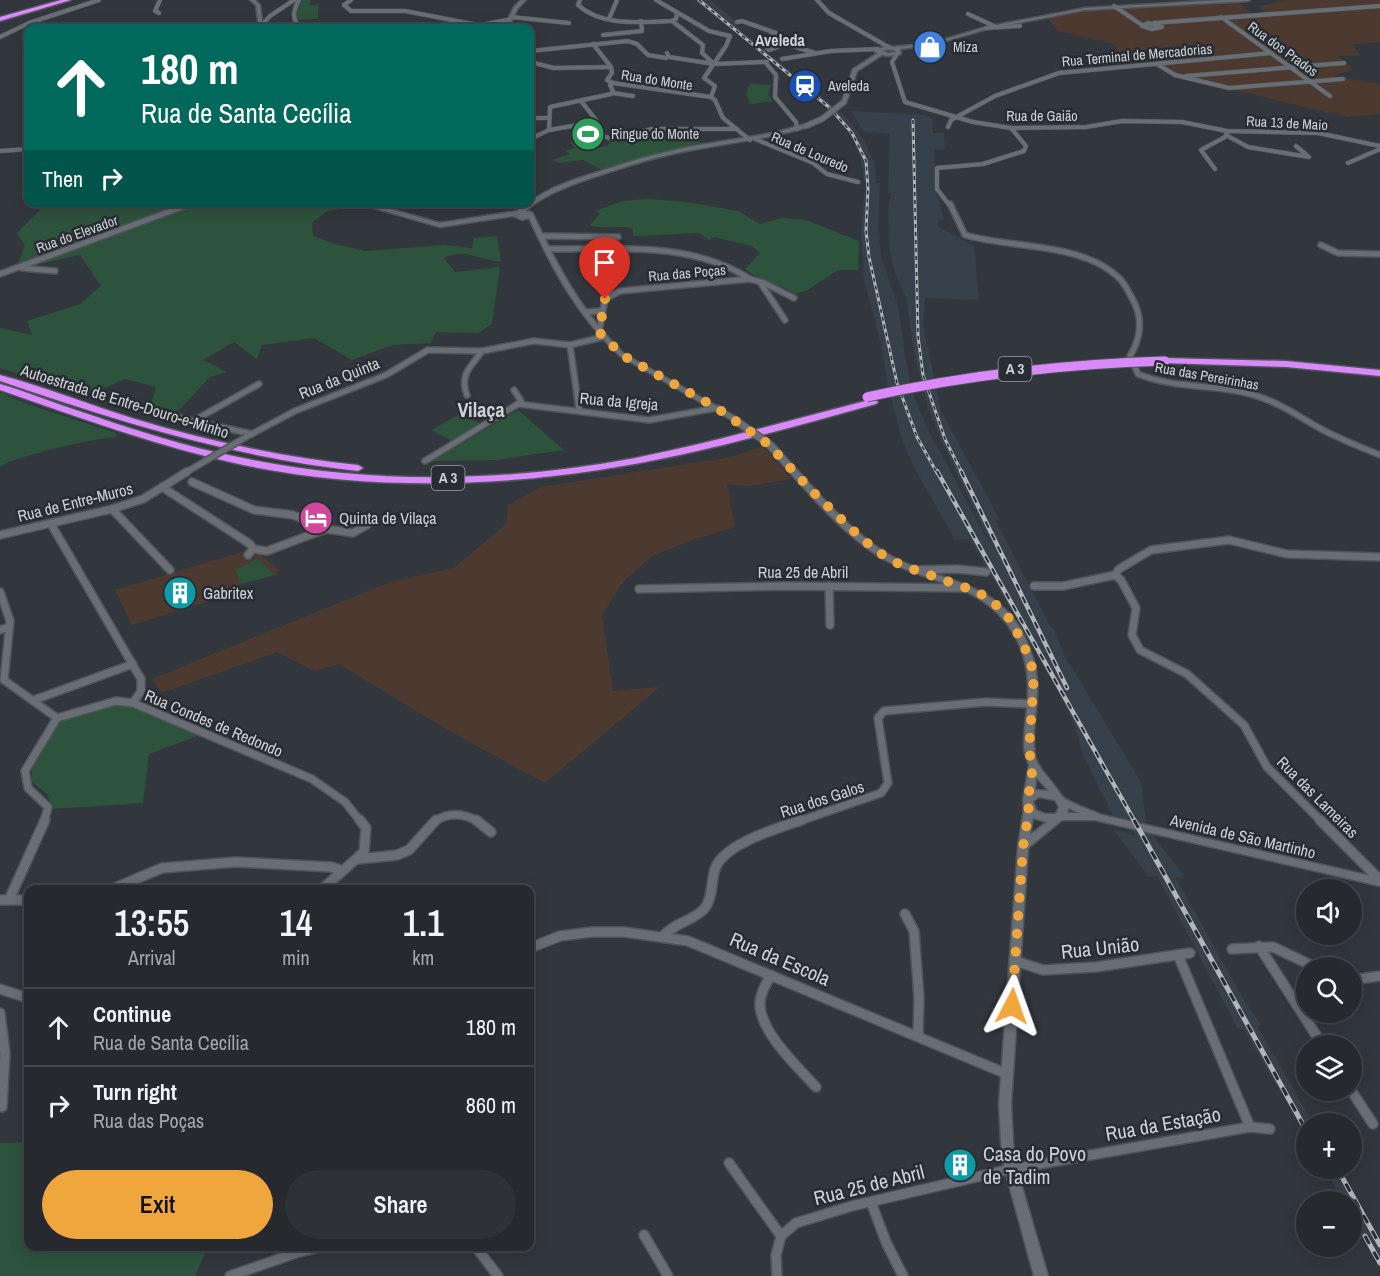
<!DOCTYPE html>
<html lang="en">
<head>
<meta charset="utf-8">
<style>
  :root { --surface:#26292e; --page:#2e3136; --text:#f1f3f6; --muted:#a4a6aa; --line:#42454a; --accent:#efa73d }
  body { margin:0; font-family:"Archivo Narrow",sans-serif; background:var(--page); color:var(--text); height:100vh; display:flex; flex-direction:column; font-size:22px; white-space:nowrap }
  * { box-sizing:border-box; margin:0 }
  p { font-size:20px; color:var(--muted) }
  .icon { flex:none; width:33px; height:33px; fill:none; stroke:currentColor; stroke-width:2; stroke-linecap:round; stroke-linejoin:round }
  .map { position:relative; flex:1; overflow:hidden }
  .side { position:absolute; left:24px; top:885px; width:510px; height:366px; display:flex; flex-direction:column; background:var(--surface); border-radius:12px; box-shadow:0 3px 15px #0003,0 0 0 2px var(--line) }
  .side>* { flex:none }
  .banner { position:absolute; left:24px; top:24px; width:510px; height:183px; border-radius:12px; box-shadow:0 3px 15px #0003,0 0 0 2px var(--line); background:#00695c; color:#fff; overflow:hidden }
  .controls { position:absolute; left:1296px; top:879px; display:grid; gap:12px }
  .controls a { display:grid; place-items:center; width:66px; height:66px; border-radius:50%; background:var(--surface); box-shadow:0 3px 15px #0003,0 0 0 2px var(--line); font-size:30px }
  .pin { position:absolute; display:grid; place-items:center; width:51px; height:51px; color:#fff; margin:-62px -26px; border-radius:50% 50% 50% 0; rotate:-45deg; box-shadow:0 0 6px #0007 }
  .pin .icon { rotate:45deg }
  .me { position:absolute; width:66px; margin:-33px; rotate:4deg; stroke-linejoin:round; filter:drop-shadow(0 0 4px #0008) }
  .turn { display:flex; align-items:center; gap:21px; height:126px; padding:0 18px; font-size:27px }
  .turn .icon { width:78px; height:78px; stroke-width:2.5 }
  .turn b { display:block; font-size:42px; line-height:51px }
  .then { display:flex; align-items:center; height:57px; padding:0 18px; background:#0003; gap:12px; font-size:22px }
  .eta { display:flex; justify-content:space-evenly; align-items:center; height:102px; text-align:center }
  .eta b { font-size:36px; font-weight:600; line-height:42px }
  .action { display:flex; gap:12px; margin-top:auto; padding:12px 18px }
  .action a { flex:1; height:69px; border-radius:36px; background:var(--accent); color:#111; font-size:24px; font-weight:600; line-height:69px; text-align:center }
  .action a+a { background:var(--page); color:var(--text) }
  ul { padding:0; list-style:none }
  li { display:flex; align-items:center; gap:18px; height:78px; padding:0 18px; border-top:2px solid var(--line) }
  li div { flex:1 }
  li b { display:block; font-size:22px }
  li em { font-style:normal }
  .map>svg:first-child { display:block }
</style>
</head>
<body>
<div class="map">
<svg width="1380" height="1276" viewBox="0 0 1380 1276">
  <rect width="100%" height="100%" fill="#32373d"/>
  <g fill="#37414b">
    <polygon points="694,0 710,0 721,9 739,24 736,25 742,31 844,115 863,138 875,165 876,183 880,183 878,228 881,258 898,305 905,356 912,391 928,430 998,559 943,445 928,408 915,358 906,297 895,274 890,252 888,209 891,193 888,193 890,134 864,132 851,111 924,115 932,119 933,133 944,133 945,150 934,150 936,191 944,220 938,221 938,227 974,246 979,300 925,298 923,325 941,411 1000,520 996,521 1051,628 1053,628 1066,658 1141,782 1146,823 1157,841 1184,875 1176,878 1245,1002 1261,1024 1257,1026 1313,1123 1306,1124 1306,1136 1243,1028 1238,1029 1157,876 1149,877 1113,829 1136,836 1127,819 1113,816 1083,755 1075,726 1057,690 970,539 955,540 915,469 903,442 888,388 882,348 864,279 861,234 865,185 860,155 852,138 835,115 822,102"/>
    <polygon points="1325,1169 1339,1169 1380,1240 1380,1266 1352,1216 1352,1202 1343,1201"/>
  </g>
  <g fill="#4c3a31">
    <polygon points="1290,0 1380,0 1380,42 1352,44 1360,55 1338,56 1353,69 1333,76 1380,84 1380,114 1348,117 1172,75 1149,61 1118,54 1115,49 1117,47 1110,43 1058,31 1046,17 1076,11 1136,5 1238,2 1252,14 1265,13 1259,6"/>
    <polygon points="763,446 791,479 750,486 727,484 735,527 692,540 651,557 624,581 602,615 613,691 660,687 545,783 449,731 339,664 314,671 277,652 162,693 152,679 390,582 454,568 506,524 508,505 540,487 732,457"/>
    <polygon points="245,551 248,555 259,554 280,570 275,575 246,581 219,598 132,625 115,590"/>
  </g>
  <g fill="#2e533d">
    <polygon points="302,0 311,0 309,5 318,5 318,19 295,20 295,11"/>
    <polygon points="750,84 771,85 768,95 773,101 750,104 746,94"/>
    <path d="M649,130C674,130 683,129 703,145L604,171L583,160L559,163L552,160L570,154L565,151L575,148L570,142L575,141L596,148L606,146L619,137Z"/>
    <path d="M648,199L686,202L738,211L760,224L782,218L806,220L859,241L858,270H838L809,289L796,294C780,284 759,281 745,269L760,253L752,246L714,237L709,240L699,233L634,236L632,228C617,225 604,230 590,225L600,214L595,211L622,201Z"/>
    <path d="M54,203H342L354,206L326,212L312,222L313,236L335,244L365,251L444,245L472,248L474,238L497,236L501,262C479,260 465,248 444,258L455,272L500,267L492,324L478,333L436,332L431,343L392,345L352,360L314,338L262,345L257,359L234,342L203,360L227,372L210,377L179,410L157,415L151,403L156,387L125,379L91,394L52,385L0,368V328L32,335L27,321L80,304L101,286L80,255L16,269L25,246L17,233L43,207H50Z"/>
    <path d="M0,392L27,404L116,433V437C95,438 15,456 0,467Z"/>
    <polygon points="518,410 564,450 496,460 432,461"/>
    <polygon points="460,414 481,424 452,441 431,430"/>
    <polygon points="257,559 275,575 241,584 236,570"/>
    <polygon points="112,704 129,706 200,735 149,754 143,803 53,809 47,794 32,782 32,766 62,719"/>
    <polygon points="28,1142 28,1246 208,1247 195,1276 0,1276 0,1143"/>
  </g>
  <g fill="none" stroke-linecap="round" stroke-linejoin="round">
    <g stroke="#4f5459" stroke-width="5">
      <g id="street-far3">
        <path d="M299,0C293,11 291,19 301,28"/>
        <polyline points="351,0 344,5 351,11 405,11 478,25"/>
        <path d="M580,0L578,5C602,27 642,22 672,21"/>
        <polyline points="656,0 709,31 730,36 726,46 704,78 715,86 711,97 715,100 723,118 750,140"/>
        <polyline points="817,0 829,13 890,48"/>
        <polyline points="1114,6 1142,25"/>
        <polyline points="159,13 155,11 160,0"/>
        <polyline points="677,14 676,19 672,21 703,45 702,53 712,62"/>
        <polyline points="968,14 994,26"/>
        <polyline points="511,17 569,23"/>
        <polyline points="1221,17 1330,96"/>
        <polyline points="609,19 617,0"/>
        <polyline points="737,22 742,21 776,33 760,42 769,50 786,44 815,53"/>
        <polygon points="1148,23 1162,27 1152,29 1142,26"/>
        <polyline points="1154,23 1380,6"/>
        <polyline points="262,25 270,16 294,0"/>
        <polyline points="476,26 511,19"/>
        <polyline points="986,28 1020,26"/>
        <polyline points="603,35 642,31 641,21"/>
        <polyline points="0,37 29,23 99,0"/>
        <polyline points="593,44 611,67"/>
        <polyline points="530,51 628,41 637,44 648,55 666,58"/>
        <polyline points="667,53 669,57 714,64 765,62"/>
        <polyline points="897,54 892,62 905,102 973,122 1011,128 1086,127 1122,121 1182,122 1227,131 1318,133 1380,146"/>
        <polyline points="782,59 831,51 878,49"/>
        <polyline points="530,62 554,68 611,67"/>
        <polyline points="767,62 765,62 776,75 775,97 796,122 797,129"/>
        <polyline points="1157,64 1175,75 1229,88 1343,79"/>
        <polyline points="611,67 612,73 607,80 613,83"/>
        <polyline points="1186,76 1344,63"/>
        <polyline points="613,83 711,97"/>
        <polyline points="613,93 633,96"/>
        <polyline points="581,101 596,120"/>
        <polyline points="530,118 548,118"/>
        <polyline points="948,127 951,120 995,96 1059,73 1271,53"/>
        <polyline points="549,130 550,107 611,94 613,91 610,85 613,83"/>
        <polyline points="1226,135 1248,147 1309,157 1296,146"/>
        <polyline points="530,139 549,130 578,125 611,139 652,129 737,129"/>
        <polyline points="755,139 813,163 827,174 858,182"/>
        <polyline points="0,151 28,149"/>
        <polyline points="1348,163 1380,149"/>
        <polyline points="1215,169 1201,150 1225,137 1227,133"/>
        <polyline points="185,206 195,202"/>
        <polyline points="950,206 937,189 937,168 983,164 1024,151 1026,146 1011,128"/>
      </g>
    </g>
    <g stroke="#4f5459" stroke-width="8">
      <g id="street-far2">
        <path d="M950,204L965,235C1013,249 1085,242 1121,280C1126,286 1129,293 1133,300C1143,318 1141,338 1130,356L1138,374C1177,390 1220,383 1260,397C1282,404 1301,418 1321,429C1340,439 1360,447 1380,455"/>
        <polyline points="541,236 618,237"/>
        <polyline points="1321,245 1338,253 1380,254"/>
        <path d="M547,249C615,249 691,241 750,279"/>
        <polyline points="22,268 55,271"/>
        <polyline points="0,274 190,204"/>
        <polyline points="762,282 794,298"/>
        <polyline points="585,312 602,311"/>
        <polyline points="599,332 605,299 620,291 750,279 760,282 785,320"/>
        <polyline points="570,345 579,410"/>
        <polyline points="514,390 521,401 518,404"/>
        <path d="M467,395C459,374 471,367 482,351"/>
        <polyline points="518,404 649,420 717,408"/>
        <polyline points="176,417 252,434"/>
        <polyline points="195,420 259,384"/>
        <polyline points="246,437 295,411 386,375 428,350 482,351 534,341 570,345 603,337"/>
        <polyline points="425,461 518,404"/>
      </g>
    </g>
    <g stroke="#4f5459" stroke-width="10">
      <g id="street-far1">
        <polyline points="192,482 254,510 293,515 326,529 267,551 253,549"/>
        <polyline points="162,487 250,544 253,549 248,555"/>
        <polyline points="112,509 170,570"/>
        <polyline points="51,524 141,679 141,691 133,703"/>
        <polyline points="326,529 353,533 367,525"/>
        <polyline points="0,535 112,509 143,499 185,473"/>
        <polyline points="916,570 957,569 986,572"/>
        <polyline points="1115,575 1121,580 1136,608 1132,635 1140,650 1187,674 1244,725 1267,767 1322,822"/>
        <polyline points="1115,575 1119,569 1151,550 1229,540 1287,554 1380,557"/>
        <polyline points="829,586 830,625"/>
        <polyline points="1034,586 1063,586 1115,575"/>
        <polyline points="639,589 785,586 966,588"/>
        <polyline points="0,592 10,621 4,680 57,718 116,701 133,703 312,779 345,802 361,822"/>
        <polyline points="0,630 9,627"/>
        <polyline points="34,700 133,664"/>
        <polyline points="44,822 48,807 28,788 25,771 57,718"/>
        <path d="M434,822C449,811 464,813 479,822"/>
        <polyline points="797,822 881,793 888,783 878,718 884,711 986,702 1032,704"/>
      </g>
    </g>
    <g stroke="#4f5459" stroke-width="12">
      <g id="street">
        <polyline points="476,820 491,832"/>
        <polyline points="1320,820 1380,880"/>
        <polyline points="359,859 397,855 409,850 436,820"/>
        <polyline points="110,890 162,868 236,862 331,867 341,870"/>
        <polyline points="321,890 364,852 366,828 360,820"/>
        <polyline points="0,900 28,900"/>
        <polyline points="9,900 45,820"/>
        <polyline points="905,914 914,931 919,998 918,1036"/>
        <path d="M662,937C675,922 693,921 704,909C713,899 711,881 715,869C723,844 778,828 802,820"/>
        <polyline points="1259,946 1323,1046"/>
        <polyline points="530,948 560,936 592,932 624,932 688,941 1007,1074"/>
        <polyline points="1232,949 1273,947 1317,968"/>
        <polyline points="1178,955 1250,1127"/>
        <polyline points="1015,961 1043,970 1096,967 1190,953"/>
        <path d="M771,975C766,984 759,995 760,1006C762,1034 798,1067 816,1087"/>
        <polyline points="1352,980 1380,976"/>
        <polyline points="0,989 28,998"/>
        <polyline points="0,1013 5,1053 2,1107"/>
        <polyline points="1351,1090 1373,1124"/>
        <polyline points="729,1163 781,1236"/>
        <polyline points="871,1202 886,1242 903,1276"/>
        <polyline points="644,1235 668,1276"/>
        <polyline points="475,1246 498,1276"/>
        <polyline points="230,1276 296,1253 324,1246"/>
        <polyline points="777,1276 776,1255 781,1236 796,1223 852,1206 1011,1169 1250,1127 1270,1129"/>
      </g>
    </g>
    <g stroke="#4f5459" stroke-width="3">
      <g id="secondary">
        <polygon points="250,0 255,0 260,5 263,28 259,28 256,5"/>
        <polygon points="521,0 526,0 518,8 508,28 504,28 514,7"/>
        <path d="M1223,0H1250L1248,1L1085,10L987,29L932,45L900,49L901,54L888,56L882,55L857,71L852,70L878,53L875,52V50L889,46L893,47L932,43L986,27L1085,8ZM889,49L896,51V52L888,53L882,51Z"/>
        <path d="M806,124L809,126L808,127C768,139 727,143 687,151C658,156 631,165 603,174C576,183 548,192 525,211L531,212L533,214C557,266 583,314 624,354L738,418V422H735L620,356C578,317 552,269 529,218L522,220L513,216L440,227L353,202H365L440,223L517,211L533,199L553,188L576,179L642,158L688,147L773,133Z"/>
        <path d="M766,442H772C807,480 841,524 886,553C929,580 988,578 1018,625C1028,642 1036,661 1037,681C1039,704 1029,742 1037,762C1041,770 1048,777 1053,784C1057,788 1060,795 1064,798C1070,803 1093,811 1102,815L1380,878V886L1095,820H1062L1028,848L1011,1104L1014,1159L1048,1276H1034L1002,1159L999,1104L1018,847L1024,809L1023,800L1029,765L1025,754L1024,746C1024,725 1029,704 1028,683C1026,639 1000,605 960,589C934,578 905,572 880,557C836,529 801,484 766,446ZM1036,777L1049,791L1035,790ZM1039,797L1055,800L1059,807L1056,814H1045L1036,810L1033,801ZM1069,808L1079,813H1067ZM1033,818L1047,822L1030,835Z"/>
      </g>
    </g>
    <g stroke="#4f5459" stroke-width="3">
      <g id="highway">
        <polygon points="61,0 71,0 0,21 0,17"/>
        <polygon points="1165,358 1286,361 1380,370 1380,376 1286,367 1162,363 1162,359"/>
        <path d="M0,375C45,387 90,405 135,419C208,441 282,457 358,465L363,468L358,471C232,457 120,422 0,381Z"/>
        <path d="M0,384C25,391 49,401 73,409C129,428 185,447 243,458C371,485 507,482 635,458C716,442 794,419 873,399L878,402L876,404C785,429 693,456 599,470C482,488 359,489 243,465C160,447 80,418 0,390Z"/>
      </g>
    </g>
    <use href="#street-far3" stroke="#686e74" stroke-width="4"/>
    <use href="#street-far2" stroke="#686e74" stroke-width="5"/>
    <use href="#street-far1" stroke="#686e74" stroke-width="7"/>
    <use href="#street" stroke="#686e74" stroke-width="9"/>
    <use href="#secondary" fill="#686e74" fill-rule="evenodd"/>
    <use href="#highway" fill="#d989fa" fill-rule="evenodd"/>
    <g stroke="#b2b5b9" stroke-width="3">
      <g id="rail-far2">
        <polyline points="699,0 830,108 852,133 866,161 868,189 866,231 869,257 897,383 917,437 937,473"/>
        <polyline points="913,120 918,336 923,375 945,439 962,473"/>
      </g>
    </g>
    <g stroke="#b2b5b9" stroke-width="4.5">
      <g id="rail-far1">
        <polyline points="937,471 1135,822"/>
        <polyline points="961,471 1067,688"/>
      </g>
    </g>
    <g stroke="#b2b5b9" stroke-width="5">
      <g id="rail">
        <polyline points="1134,820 1306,1130"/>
        <polyline points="1337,1168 1380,1245"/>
        <polyline points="1365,1236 1380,1263"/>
      </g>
    </g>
    <use href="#rail-far2" stroke="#282d33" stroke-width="1.5" stroke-dasharray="4" stroke-linecap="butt"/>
    <use href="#rail-far1" stroke="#282d33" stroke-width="2" stroke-dasharray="7" stroke-linecap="butt"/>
    <use href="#rail" stroke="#282d33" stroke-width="3" stroke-dasharray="9" stroke-linecap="butt"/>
    <g stroke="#4f5459" stroke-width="8" stroke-linecap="butt">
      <polyline id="street-bridge-far1" points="185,473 246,437"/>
    </g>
    <g stroke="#4f5459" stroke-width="10" stroke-linecap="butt">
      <polyline id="street-bridge" points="185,473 188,471"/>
    </g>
    <g stroke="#4f5459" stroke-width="7" stroke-linecap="butt">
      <polyline id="secondary-bridge-far1" points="806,126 822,119 844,102 855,70"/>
    </g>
    <g stroke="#4f5459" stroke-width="9" stroke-linecap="butt">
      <polyline id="secondary-bridge" points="735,420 769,444"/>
    </g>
    <g stroke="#4f5459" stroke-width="11" stroke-linecap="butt">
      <path id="highway-bridge" d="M867,397C966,375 1064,364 1165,361"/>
    </g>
    <use href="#street-bridge-far1" stroke="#686e74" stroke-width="5"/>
    <use href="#street-bridge" stroke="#686e74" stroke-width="7"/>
    <use href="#secondary-bridge-far1" stroke="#686e74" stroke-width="5"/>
    <use href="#secondary-bridge" stroke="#686e74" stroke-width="7"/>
    <use href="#highway-bridge" stroke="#d989fa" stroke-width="9"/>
  </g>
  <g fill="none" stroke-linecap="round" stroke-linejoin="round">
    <polyline stroke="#efa73d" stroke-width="10" stroke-dasharray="0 18" points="605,299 599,332 622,355 717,408 768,444 811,490 861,538 884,556 901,565 978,592 1003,610 1013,624 1029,657 1034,675 1029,752 1033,766 1027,805 1029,810 1023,847 1012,1006"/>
  </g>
  <defs>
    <g id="shop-disc" transform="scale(1.725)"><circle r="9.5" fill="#3f7fe0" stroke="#282d33"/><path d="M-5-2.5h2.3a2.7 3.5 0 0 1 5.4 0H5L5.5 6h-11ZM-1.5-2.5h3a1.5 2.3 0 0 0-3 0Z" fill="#fff"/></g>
    <g id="station-disc" transform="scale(1.725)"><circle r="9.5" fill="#1a4fb4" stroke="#282d33"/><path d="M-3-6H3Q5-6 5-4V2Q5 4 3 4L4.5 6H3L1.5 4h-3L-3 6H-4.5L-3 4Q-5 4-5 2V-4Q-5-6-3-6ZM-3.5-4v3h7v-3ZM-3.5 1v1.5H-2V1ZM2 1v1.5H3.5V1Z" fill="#fff"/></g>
    <g id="stadium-disc" transform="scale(1.725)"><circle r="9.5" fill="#2e9e5b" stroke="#282d33"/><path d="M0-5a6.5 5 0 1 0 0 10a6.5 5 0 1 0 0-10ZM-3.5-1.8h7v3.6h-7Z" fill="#fff"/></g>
    <g id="hotel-disc" transform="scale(1.725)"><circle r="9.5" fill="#d1479c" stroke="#282d33"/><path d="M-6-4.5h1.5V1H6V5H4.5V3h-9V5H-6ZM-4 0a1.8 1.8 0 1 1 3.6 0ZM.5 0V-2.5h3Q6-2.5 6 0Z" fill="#fff"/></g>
    <g id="building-disc" transform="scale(1.725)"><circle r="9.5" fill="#0f9aa8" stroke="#282d33"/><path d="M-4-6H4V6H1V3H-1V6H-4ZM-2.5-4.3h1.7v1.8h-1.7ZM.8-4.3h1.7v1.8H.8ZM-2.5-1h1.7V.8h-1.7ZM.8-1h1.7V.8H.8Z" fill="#fff"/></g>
  </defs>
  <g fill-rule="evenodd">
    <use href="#shop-disc" x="930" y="47"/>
    <use href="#station-disc" x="805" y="86"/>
    <use href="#stadium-disc" x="588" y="134"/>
    <use href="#hotel-disc" x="316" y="518"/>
    <use href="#building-disc" x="180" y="593"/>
    <use href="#building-disc" x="960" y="1165"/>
  </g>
  <g text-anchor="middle" stroke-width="5" stroke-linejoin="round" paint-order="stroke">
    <g font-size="14" fill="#ced1d5" stroke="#282d33" text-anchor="start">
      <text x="953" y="52">Miza</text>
      <text x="828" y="91">Aveleda</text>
      <text x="611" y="139">Ringue do Monte</text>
    </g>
    <g font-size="14" fill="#ced1d5" stroke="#282d33">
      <text transform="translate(1283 49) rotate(36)" y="5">Rua dos Prados</text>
      <text transform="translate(1137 55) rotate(-5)" y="5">Rua Terminal de Mercadorias</text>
      <text transform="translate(657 80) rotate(9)" y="5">Rua do Monte</text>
      <text x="1042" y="121">Rua de Gaião</text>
      <text transform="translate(1287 123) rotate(3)" y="5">Rua 13 de Maio</text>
      <text transform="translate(810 152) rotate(23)" y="5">Rua de Louredo</text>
      <text transform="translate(77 234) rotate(-20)" y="5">Rua do Elevador</text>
      <text transform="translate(687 273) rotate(-5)" y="5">Rua das Poças</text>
      <text transform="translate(1207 376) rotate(10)" y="5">Rua das Pereirinhas</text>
    </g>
    <g fill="#282d33" stroke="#9ca0a4" stroke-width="1.5">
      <rect x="998.5" y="357" width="33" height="24" rx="4.5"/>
      <rect x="431.5" y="466" width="33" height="24" rx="4.5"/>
    </g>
    <g font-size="15" font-weight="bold" fill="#ced1d5">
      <text x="1015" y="374">A 3</text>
      <text x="448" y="483">A 3</text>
    </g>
    <g font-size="16" font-weight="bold" fill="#ced1d5" stroke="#282d33">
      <text x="780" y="46">Aveleda</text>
    </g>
    <g font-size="16" fill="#ced1d5" stroke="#282d33">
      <text transform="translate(339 378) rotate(-22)" y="6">Rua da Quinta</text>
      <text transform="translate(125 401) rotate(17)" y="6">Autoestrada de Entre-Douro-e-Minho</text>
      <text transform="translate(619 401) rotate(5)" y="6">Rua da Igreja</text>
      <text transform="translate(75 502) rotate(-14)" y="6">Rua de Entre-Muros</text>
      <text x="803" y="578">Rua 25 de Abril</text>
      <text transform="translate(214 723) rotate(23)" y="6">Rua Condes de Redondo</text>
      <text transform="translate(1318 797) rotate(45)" y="6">Rua das Lameiras</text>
      <text transform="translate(822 799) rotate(-18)" y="6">Rua dos Galos</text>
      <text transform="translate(1243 836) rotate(13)" y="6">Avenida de São Martinho</text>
    </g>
    <g font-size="16" fill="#ced1d5" stroke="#282d33" text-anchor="start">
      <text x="339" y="524">Quinta de Vilaça</text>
      <text x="203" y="599">Gabritex</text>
    </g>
    <g font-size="20" font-weight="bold" fill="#ced1d5" stroke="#282d33">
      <text x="481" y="417">Vilaça</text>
    </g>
    <g font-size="20" fill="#ced1d5" stroke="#282d33">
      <text transform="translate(1100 948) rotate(-6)" y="7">Rua União</text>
      <text transform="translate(780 959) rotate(23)" y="7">Rua da Escola</text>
      <text transform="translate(1163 1124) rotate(-10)" y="7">Rua da Estação</text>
      <text transform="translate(869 1185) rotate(-14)" y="7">Rua 25 de Abril</text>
    </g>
    <g font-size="20" fill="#ced1d5" stroke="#282d33" text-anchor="start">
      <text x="983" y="1161">Casa do Povo<tspan x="983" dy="23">de Tadim</tspan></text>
    </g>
  </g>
</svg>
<div class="controls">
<a><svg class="icon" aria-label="sound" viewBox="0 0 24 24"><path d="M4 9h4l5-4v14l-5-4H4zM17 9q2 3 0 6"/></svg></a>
<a><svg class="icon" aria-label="search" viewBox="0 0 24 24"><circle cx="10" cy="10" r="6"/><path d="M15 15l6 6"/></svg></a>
<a><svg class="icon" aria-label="layers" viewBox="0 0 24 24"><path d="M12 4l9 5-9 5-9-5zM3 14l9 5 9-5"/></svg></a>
<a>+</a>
<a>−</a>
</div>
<div class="pin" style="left:605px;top:299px;background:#d93025"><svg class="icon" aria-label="arrive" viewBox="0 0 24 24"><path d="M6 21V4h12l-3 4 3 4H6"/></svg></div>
<svg class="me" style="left:1012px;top:1006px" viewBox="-20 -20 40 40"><path d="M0-17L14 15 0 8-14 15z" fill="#efa73d" stroke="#fff" stroke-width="4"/></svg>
<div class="banner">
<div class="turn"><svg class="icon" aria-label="ahead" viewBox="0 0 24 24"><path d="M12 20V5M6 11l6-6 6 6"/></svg><div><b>180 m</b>Rua de Santa Cecília</div></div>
<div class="then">Then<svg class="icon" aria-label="right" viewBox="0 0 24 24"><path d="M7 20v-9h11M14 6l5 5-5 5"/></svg></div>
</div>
<section class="side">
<div class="eta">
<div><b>13:55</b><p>Arrival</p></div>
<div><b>14</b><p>min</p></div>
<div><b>1.1</b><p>km</p></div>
</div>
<ul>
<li><svg class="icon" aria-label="ahead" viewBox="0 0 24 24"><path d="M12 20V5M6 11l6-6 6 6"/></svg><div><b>Continue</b><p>Rua de Santa Cecília</p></div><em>180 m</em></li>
<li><svg class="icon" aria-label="right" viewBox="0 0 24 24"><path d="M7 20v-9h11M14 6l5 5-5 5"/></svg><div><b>Turn right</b><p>Rua das Poças</p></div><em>860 m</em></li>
</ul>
<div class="action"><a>Exit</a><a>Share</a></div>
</section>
</div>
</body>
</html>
